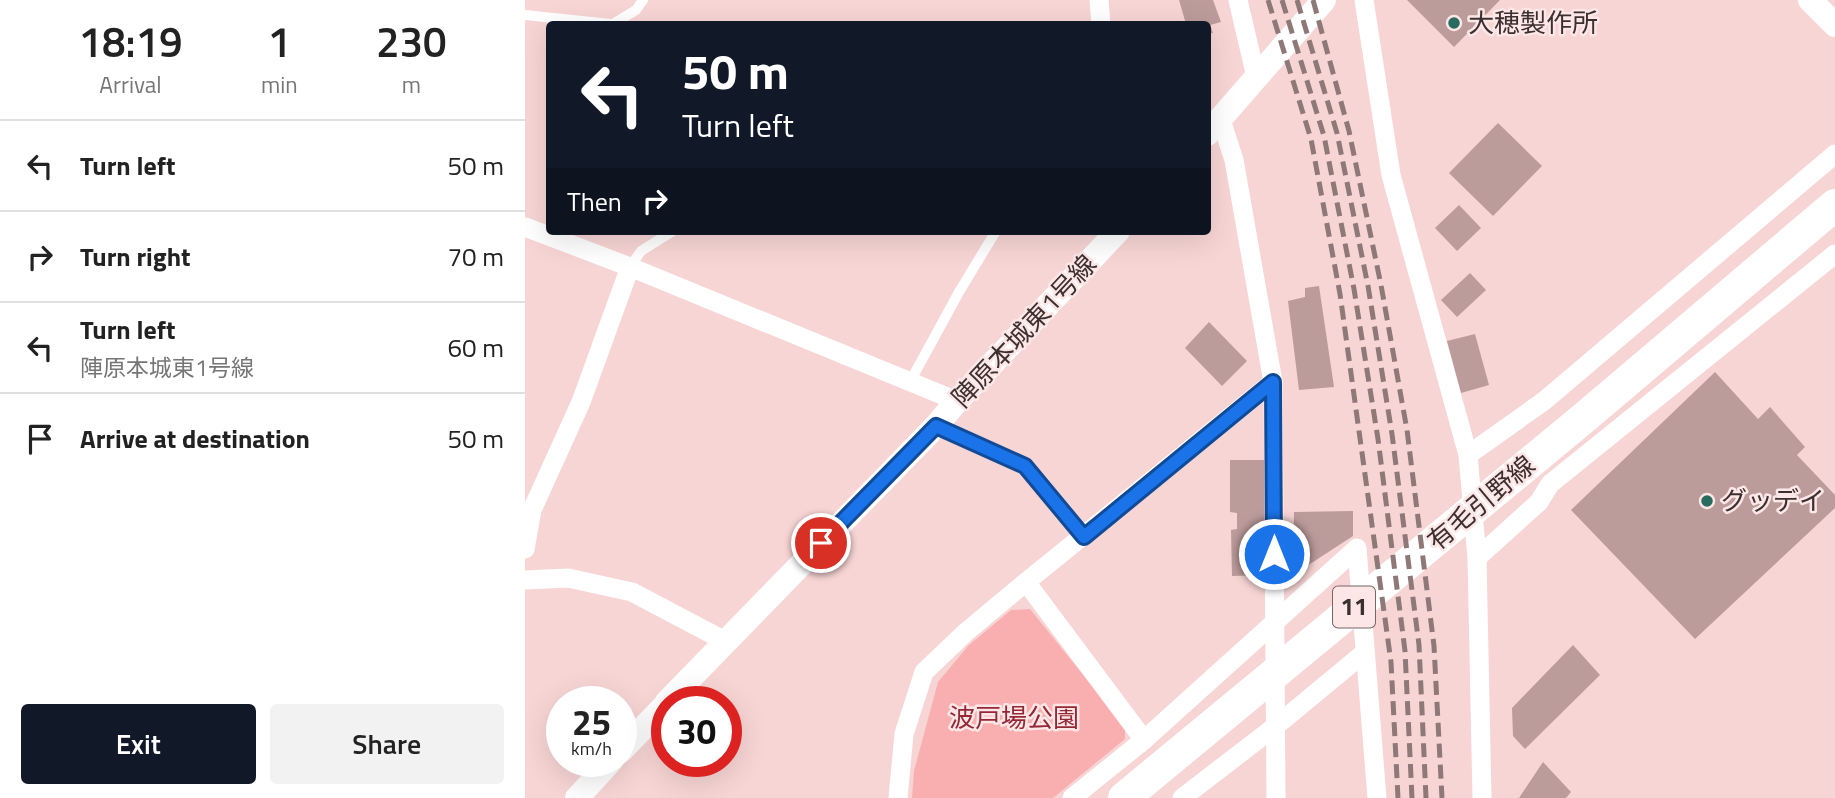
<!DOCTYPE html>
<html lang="en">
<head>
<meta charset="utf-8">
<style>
  :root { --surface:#fff; --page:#f2f2f2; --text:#222; --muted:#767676; --line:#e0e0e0; --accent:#111827 }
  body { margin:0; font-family:"Titillium Web","Noto Sans JP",sans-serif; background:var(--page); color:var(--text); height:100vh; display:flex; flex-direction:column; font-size:26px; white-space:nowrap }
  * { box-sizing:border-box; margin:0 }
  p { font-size:23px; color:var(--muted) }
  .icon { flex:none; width:38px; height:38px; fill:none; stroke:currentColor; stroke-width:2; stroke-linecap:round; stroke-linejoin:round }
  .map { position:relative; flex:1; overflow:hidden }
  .side { display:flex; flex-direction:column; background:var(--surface); width:525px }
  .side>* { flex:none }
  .guide { position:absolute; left:21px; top:21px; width:665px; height:214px; border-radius:7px; box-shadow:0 7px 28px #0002; background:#111827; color:#fff; overflow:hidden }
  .speed { position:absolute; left:21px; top:686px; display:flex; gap:14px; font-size:35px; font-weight:700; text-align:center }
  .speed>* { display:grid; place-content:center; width:91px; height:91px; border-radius:50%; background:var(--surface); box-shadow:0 7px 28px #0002; line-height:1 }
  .speed small { font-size:18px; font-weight:400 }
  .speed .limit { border:10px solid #d22; background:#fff; color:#111 }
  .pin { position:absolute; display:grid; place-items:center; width:60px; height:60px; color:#fff; margin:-30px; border:4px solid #fff; border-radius:50%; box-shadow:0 2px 7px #0007 }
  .me { position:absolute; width:77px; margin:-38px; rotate:0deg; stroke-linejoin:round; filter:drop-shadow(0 0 5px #0008) }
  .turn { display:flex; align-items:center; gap:24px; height:147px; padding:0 21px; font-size:32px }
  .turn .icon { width:91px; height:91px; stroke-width:2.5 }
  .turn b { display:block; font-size:49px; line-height:60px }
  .then { display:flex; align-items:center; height:66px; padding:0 21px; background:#0003; gap:14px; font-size:26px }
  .eta { display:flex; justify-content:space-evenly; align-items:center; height:119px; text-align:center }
  .eta b { font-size:42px; font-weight:600; line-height:49px }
  .primary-button { display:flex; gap:14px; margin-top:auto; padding:14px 21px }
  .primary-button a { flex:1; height:80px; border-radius:7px; background:var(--accent); color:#fff; font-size:28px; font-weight:600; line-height:80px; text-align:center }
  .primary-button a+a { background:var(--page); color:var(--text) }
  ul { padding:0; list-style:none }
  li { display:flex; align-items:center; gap:21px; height:91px; padding:0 21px; border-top:2px solid var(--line) }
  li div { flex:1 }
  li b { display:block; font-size:26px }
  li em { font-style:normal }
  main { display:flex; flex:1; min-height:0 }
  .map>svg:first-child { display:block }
</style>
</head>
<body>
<main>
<section class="side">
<div class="eta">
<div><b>18:19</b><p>Arrival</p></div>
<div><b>1</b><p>min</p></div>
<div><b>230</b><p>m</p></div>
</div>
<ul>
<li><svg class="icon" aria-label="left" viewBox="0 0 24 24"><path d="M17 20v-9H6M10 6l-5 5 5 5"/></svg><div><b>Turn left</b></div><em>50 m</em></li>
<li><svg class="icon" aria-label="right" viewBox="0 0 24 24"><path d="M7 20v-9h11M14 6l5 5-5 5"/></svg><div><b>Turn right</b></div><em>70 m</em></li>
<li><svg class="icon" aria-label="left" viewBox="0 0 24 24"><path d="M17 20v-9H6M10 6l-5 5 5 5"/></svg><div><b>Turn left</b><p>陣原本城東1号線</p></div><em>60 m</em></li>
<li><svg class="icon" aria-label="arrive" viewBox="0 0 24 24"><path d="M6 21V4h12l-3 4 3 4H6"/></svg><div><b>Arrive at destination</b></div><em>50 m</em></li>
</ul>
<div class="primary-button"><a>Exit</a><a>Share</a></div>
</section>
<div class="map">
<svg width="1310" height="798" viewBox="0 0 1310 798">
  <rect width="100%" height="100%" fill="#f8d5d5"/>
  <polygon fill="#f9afb0" points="505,609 600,727 600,739 528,798 387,798 389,771 413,682 444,645 486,610"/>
  <g fill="#bc9b9b">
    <polygon points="654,0 688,0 696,22 685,25 688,33 682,34 682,24 661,24"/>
    <polygon points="882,0 975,0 929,47"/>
    <polygon points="973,123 1017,166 968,216 924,173"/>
    <polygon points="934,205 956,228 932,251 910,228"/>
    <polygon points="945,273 961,290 932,317 916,300"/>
    <polygon points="794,286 809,387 774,390 763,301 780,297 780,288"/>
    <polygon points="684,322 722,361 697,386 660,348"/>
    <polygon points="950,334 964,385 936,393 922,341"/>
    <polygon points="1190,372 1233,419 1245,407 1280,447 1272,455 1310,495 1310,508 1170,639 1046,510"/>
    <polygon points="705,460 740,460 744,575 707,576 706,530 712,529 712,513 705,512"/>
    <polygon points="828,511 828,536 768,575 769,512"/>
    <polygon points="1048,645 1075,675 1000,749 988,736 987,708"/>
    <polygon points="1018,762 1046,792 1041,798 994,798"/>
  </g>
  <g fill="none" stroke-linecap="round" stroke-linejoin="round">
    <g stroke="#fff" stroke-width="10">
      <polyline points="0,15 85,24"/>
      <polyline points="88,24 111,10 118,0"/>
      <polyline points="105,267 116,251 148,231"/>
      <polyline points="386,380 434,292 471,231"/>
      <polyline points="412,426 500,466 559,537"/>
    </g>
    <g stroke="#fff" stroke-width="19">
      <polyline points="574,0 576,24"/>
      <polyline points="713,0 731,77"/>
      <polyline points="839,0 866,175 943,455 952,558 957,798"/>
      <polyline points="696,120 709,160 748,382 751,798"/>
      <polyline points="0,227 105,267 432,401"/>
      <polyline points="943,455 1019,401 1310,154"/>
      <polyline points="0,549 7,510 56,402 105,267"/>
      <polyline points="952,558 1014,502 1025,484 1310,254"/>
      <polyline points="0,580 43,578 107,592 200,641"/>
      <polyline points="501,582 619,740"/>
      <polyline points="373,798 379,734 399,672 441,632 501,582 748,382"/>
      <polyline points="547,798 619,740 832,548 852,798"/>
      <polyline points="657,798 752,725 839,653"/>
    </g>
    <g stroke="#fff" stroke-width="24">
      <polyline points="1285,0 1310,25"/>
      <polyline points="682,134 799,0"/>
      <polyline points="142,702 411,426 432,401 593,231"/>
      <polyline points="96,751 142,703"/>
      <polyline points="52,798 86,761"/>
    </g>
    <polyline stroke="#fff" stroke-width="32" points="599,798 1060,417 1310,205"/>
    <g stroke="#8f7878" stroke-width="5" stroke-dasharray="14 7" stroke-linecap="butt">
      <polyline points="743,0 786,139 815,294 866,662 873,798"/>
      <polyline points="757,0 799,136 829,289 853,439 880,651 887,798"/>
      <polyline points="772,0 812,133 843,286 867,434 894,645 901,798"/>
      <polyline points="788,0 824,131 856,285 882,430 909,646 917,798"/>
    </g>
  </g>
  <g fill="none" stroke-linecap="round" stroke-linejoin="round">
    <g stroke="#114b97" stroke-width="18">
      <polyline id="route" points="296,543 411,426 500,466 559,537 748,382 749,554"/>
    </g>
    <use href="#route" stroke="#1a73e8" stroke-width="12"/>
  </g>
  <g fill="#276c5f" stroke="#fce6e6" stroke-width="2.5">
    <circle cx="929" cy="23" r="7"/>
    <circle cx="1182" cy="501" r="7"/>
  </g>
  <g text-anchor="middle" stroke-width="5" stroke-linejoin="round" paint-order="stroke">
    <rect fill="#fce6e6" stroke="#766666" stroke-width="2" x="808" y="586.5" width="42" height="41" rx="5"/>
    <g font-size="24" font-weight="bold" fill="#3c2f2f">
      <text x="829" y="615">11</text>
    </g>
    <g font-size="26" fill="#3c2f2f" stroke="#fce6e6" text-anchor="start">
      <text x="943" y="32">大穂製作所</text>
      <text x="1196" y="510">グッデイ</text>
    </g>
    <g font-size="26" fill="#3c2f2f" stroke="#fce6e6">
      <text transform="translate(499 331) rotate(-47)" y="9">陣原本城東1号線</text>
      <text transform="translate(956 503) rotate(-40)" y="9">有毛引野線</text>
    </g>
    <g font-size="26" fill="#942837" stroke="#fce6e6">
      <text x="489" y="727">波戸場公園</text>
    </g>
  </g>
</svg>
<div class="speed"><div>25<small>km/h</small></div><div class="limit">30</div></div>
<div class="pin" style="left:296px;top:543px;background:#d93025"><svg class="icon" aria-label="arrive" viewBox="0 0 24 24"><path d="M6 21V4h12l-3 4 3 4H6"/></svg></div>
<svg class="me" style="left:749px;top:554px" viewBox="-20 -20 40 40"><circle r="17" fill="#1a73e8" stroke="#fff" stroke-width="3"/><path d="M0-11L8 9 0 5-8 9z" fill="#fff"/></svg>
<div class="guide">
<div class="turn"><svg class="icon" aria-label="left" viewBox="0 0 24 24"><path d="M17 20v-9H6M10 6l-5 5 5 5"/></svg><div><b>50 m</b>Turn left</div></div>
<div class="then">Then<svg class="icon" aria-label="right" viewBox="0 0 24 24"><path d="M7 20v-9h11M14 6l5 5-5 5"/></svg></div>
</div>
</div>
</main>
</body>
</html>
